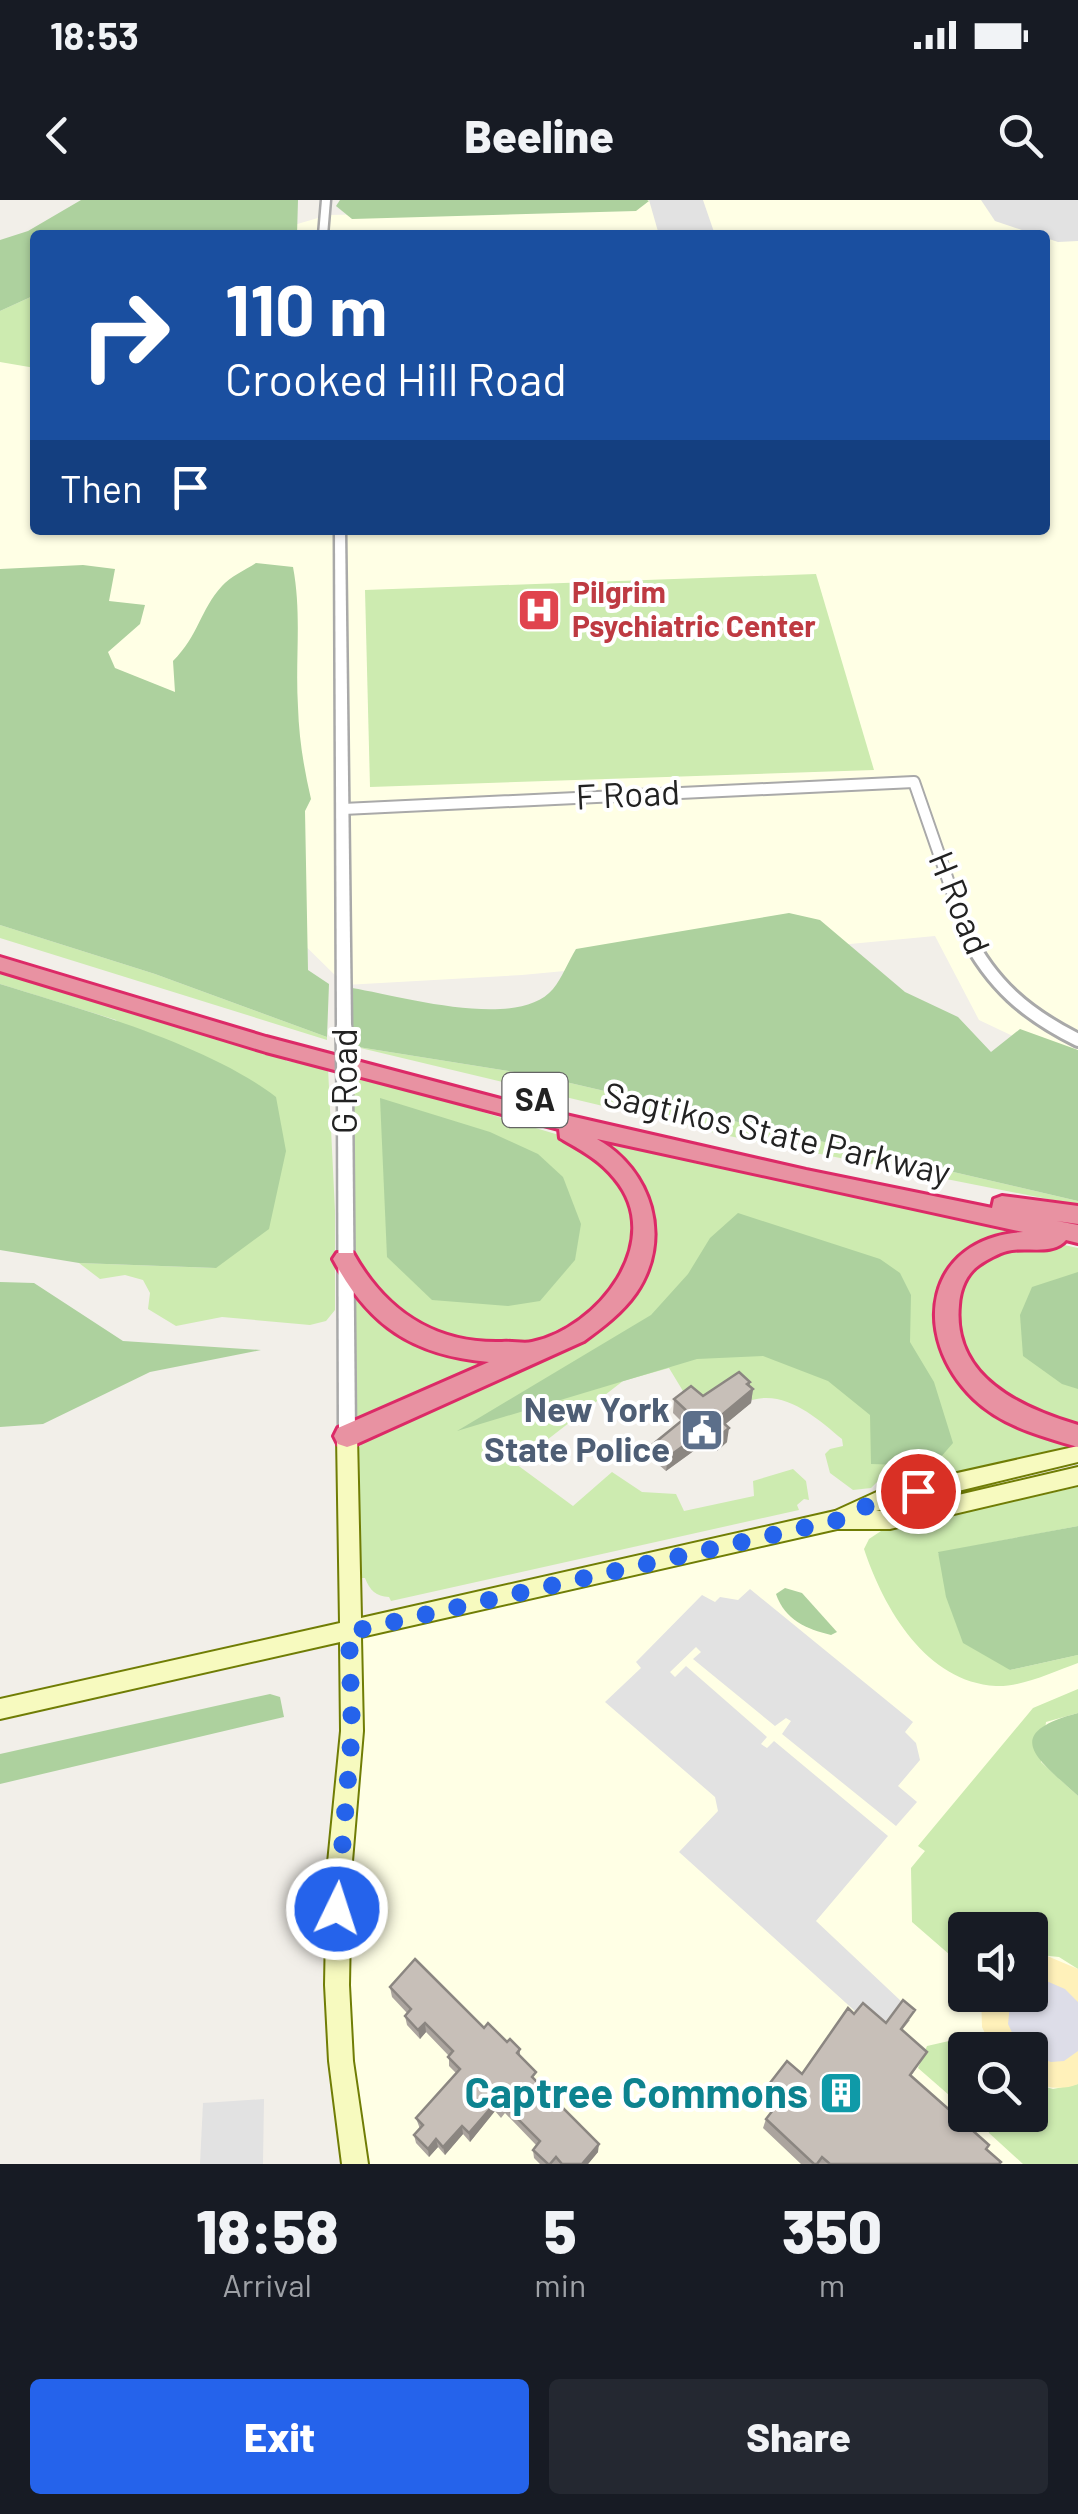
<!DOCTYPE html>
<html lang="en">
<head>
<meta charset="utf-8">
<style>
  :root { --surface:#171b24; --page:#242831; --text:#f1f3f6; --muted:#9ea1a6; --accent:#2563eb }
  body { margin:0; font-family:Barlow,sans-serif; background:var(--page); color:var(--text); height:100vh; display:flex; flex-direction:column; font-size:38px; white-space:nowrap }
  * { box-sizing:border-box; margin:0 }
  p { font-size:32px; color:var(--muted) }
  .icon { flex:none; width:55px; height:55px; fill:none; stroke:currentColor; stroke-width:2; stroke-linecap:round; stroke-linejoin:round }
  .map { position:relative; height:1964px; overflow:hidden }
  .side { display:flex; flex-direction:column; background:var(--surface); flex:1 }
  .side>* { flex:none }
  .guide { position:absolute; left:30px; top:30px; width:1020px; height:305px; border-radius:10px; box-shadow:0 2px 8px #0004; background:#1a4fa0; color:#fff; overflow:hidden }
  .fabs { position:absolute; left:948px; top:1712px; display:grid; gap:20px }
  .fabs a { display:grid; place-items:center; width:100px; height:100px; border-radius:10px; background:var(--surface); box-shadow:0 2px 8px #0004; font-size:50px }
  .pin { position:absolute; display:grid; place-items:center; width:85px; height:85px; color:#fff; margin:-42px; border:5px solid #fff; border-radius:50%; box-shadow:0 2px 10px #0007 }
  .me { position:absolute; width:110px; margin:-55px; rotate:4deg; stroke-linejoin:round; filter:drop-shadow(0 0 8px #0008) }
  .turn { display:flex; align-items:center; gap:35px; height:210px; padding:0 30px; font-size:45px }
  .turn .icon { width:130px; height:130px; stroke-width:2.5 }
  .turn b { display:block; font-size:70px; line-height:85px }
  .then { display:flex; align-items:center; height:95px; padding:0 30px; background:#0003; gap:20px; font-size:38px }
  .eta { display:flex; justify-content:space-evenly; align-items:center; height:170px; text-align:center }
  .eta b { font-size:60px; font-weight:800; line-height:70px }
  .cta { display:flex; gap:20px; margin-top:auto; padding:20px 30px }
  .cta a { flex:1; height:115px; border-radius:10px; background:var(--accent); color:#fff; font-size:40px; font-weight:800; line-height:115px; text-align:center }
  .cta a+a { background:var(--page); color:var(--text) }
  .status { display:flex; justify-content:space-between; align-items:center; height:70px; padding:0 50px; background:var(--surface); direction:ltr }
  .status svg { height:28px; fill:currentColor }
  header { display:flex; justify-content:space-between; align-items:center; height:130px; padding:0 30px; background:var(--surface); font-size:45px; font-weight:800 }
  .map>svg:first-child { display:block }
</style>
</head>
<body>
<div class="status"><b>18:53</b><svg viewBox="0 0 49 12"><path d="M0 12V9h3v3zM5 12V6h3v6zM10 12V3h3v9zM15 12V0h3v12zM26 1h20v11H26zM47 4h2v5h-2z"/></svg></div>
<header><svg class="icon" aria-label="back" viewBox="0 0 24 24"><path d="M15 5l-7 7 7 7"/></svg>Beeline<svg class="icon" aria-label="search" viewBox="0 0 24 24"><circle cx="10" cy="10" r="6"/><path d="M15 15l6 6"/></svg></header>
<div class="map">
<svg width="1078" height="1964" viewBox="0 0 1078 1964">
  <rect width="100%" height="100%" fill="#f2efe9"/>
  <g fill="#ffffe5" fill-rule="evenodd">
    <polygon points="635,0 1078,0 1078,867 979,820 935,736 522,775 345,785 208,650 0,491 0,111 35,101 35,330 1045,330 1045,35 260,35 328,15 628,9"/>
    <path d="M1078,1268V1964H359L346,1852L351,1433ZM965,1730H1030V1795H965ZM965,1850H1030V1915H965Z"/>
  </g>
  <g fill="#cdebb0">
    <polygon points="35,95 35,168 0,162 0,111"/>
    <polygon points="816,374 874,570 370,587 365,390"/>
    <polygon points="0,725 155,774 327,837 327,840 0,738"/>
    <polygon points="0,773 287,857 286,861 328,868 335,1011 335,1110 326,1121 310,1125 222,1117 176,1126 148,1109 150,1093 143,1080 125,1075 100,1079 79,1063 215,1068 116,820 0,784"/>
    <polygon points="352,846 540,876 1078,1001 1078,1005 724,935"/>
    <polygon points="352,873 559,935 598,955 632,1003 631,1062 594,1111 537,1140 470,1144 421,1131 359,1076 354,1047"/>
    <path d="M595,939L1032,1031C1008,1037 979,1042 960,1057C915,1094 933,1167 973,1200C995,1218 1021,1229 1048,1237C1059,1241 1068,1240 1077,1247L896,1285L877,1282L871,1288L853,1290L830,1273L825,1254L830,1249L843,1246L842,1239C817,1218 786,1190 752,1200L732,1182L700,1206L686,1196L669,1168L623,1181L516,1264L573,1306L612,1272L642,1292L676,1294L684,1311L754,1296L753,1281L793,1269L806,1281L809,1300L804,1299L797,1305L799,1310L391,1401L389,1397C376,1396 370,1391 365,1378H361L359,1248L365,1238L609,1119L653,1038Z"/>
    <polygon points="1064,1045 1078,1048 1078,1227 1006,1206 952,1136 953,1096 975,1067 1015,1048"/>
    <path d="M356,1097C398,1146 435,1150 495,1160L359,1223L354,1221L353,1099Z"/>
    <path d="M1078,1287V1326L938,1353L1010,1470L1078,1455V1463C1053,1472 1022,1487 996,1486C926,1482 884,1409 864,1349L869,1339L881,1331Z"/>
    <polygon points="1078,1489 1078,1513 1046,1522 1041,1562 1078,1596 1078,1769 1059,1757 1030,1754 1030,1730 965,1730 965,1768 912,1722 911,1668 925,1651 918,1646 1033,1508"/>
    <polygon points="984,1833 993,1850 965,1850 965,1909 918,1868 927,1846"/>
    <polygon points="1030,1883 1053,1889 1078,1884 1078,1964 1023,1964 989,1933 987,1926 994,1915 1030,1915"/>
  </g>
  <g fill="#add19e">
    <polygon points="81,0 298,0 297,35 35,35 35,95 0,111 0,40 28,31"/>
    <polygon points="340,0 647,0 649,1 636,11 352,19 336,6"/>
    <path d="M256,363L293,367C302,415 295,459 298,507C299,539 304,569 311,599L305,611L308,770L329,784L327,837L155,774L0,725V369L83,365L115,369L109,401L145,405L140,424L108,452L115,468L175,492L173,461C199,435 200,410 222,386C230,377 245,370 256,363Z"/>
    <path d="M789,713L820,720L905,792L958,817L991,852L1020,829L1078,850V1001L540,876L352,846V788C401,796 518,831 553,789C562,778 568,762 576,749Z"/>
    <path d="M0,784C84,810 207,844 276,897L286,951L269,1029L216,1068L79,1063L0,1050Z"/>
    <polygon points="380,898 490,932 538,954 563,977 581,1024 575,1060 540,1101 508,1106 432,1100 387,1057"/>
    <polygon points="738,1013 880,1059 900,1073 911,1095 910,1142 934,1182 953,1243 933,1266 871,1264 870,1215 828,1181 763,1156 697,1159 457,1231 651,1115 688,1074 710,1038"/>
    <polygon points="1078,1072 1078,1189 1062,1184 1023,1156 1020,1115 1032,1087"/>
    <polygon points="0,1082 34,1083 123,1141 261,1150 150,1172 43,1224 0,1227"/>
    <polygon points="1078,1326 1078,1455 1010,1470 963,1443 946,1397 938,1352"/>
    <path d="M785,1388L802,1393L837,1432L831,1435C806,1429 785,1420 776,1394Z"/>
    <polygon points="270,1494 280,1497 284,1517 0,1584 0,1554"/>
    <path d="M1078,1513V1596C1038,1559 999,1534 1078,1513Z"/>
  </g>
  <path fill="#fff1ba" d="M1040,1753L1078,1769V1884C1062,1891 1047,1887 1030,1883V1850H993L982,1827L981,1795H1030V1754Z"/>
  <g fill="#e2e2e2">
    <polygon points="649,0 703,0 715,35 659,35"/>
    <polygon points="981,0 1078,0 1078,41 1058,42 995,21"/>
    <polygon points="750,1389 913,1522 905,1532 916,1543 920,1560 898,1586 917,1602 896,1626 782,1534 791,1521 786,1518 775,1526 693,1459 701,1452 696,1447 670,1472 675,1477 686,1466 767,1537 761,1544 767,1548 774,1541 888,1636 816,1721 902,1802 877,1831 679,1652 718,1611 715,1597 605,1502 641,1468 636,1462 702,1395 715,1402 720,1397 738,1400"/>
    <polygon points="264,1899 263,1964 200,1964 203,1903"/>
  </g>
  <polygon fill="#dddde8" points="1044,1780 1065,1789 1078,1802 1078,1851 1064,1861 1051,1862 1030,1855 1030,1850 1017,1843 1008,1824 1011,1795 1030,1795 1030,1781"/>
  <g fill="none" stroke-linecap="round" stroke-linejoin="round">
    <g stroke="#a9a9a9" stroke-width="14">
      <polyline id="minor-far1" points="343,609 914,582 967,735"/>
    </g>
    <g stroke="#a9a9a9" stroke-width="18">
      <path id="minor" d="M965,732C992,785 1026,814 1078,840"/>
    </g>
    <g stroke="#a9a9a9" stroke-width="5">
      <g id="tertiary">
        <polygon points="322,0 330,0 327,35 319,35"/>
        <polygon points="335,330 345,330 351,827 344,832 337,827"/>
        <polygon points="345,886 352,891 355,1236 353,1241 347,1243 341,1241 339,1236 338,891"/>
      </g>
    </g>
    <g stroke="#707d05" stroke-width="4">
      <polygon id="secondary" points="347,1228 354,1230 357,1236 361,1418 835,1311 881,1290 1078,1246 1078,1262 876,1311 890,1311 1078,1267 1078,1285 890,1329 837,1329 361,1437 363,1531 351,1673 349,1785 353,1861 368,1964 342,1964 329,1861 325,1785 327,1673 341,1531 340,1442 0,1519 0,1499 340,1423 337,1236 340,1230"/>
    </g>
    <g stroke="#dc2a67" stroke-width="6">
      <path id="motorway" d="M0,757L266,837L535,908L806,970L992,1008L994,999L1002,996L1078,1006V1024L1057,1021L1078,1025V1043L1066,1040C1053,1056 1025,1046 1007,1051C999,1053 986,1060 979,1065C966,1074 960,1090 959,1105C952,1177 1021,1208 1078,1225V1247C1041,1236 1002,1226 974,1199C909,1136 925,1038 1023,1032L597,939C652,970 673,1039 636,1093C622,1113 603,1127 584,1141L356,1244L347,1247L338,1244L334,1236L338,1228L489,1162C412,1155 369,1126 333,1059L337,1053H353C385,1110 434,1144 502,1142C512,1141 524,1144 532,1142C598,1128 667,1041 615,979C600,960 581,950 560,938L559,929L266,852L0,771Z"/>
    </g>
    <use href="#minor-far1" stroke="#fff" stroke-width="10"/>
    <use href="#minor" stroke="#fff" stroke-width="12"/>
    <use href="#tertiary" fill="#fff" fill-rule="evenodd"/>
    <use href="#secondary" fill="#f7fabf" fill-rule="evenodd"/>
    <use href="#motorway" fill="#e892a2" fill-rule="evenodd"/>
    <g stroke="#a9a9a9" stroke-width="20" stroke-linecap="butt">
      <polyline id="tertiary-bridge" points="344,827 345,891"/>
    </g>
    <use href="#tertiary-bridge" stroke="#fff" stroke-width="15"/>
  </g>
  <g fill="#aba49e">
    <polygon points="750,1182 749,1186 753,1189 751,1203 725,1224 727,1242 717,1251 706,1242 666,1271 651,1258 652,1245 681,1221 673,1213 674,1199 703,1196"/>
    <polygon points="390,1787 484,1828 520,1849 520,1856 536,1881 598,1952 588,1964 540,1964 534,1958 533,1950 537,1946 505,1913 501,1918 495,1911 470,1942 463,1934 445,1955 438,1947 429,1957 416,1943 414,1935 420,1929 416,1918 456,1873 449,1866 449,1856 426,1832 420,1839 407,1825 405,1816 407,1813 392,1797"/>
    <polygon points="854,1814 886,1823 910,1820 902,1830 927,1852 911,1876 999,1964 801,1964 763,1928 766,1919 772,1911 760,1901 763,1892 802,1874"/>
  </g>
  <g fill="#8b8681">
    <polygon points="750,1182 748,1193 753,1189 751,1203 716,1232 718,1218"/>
    <polygon points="708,1228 706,1242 666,1271 668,1257"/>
    <polygon points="729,1228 727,1242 717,1251 718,1237"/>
    <polygon points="425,1823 426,1832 420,1839 418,1830"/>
    <polygon points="495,1903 495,1911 470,1942 469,1933"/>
    <polygon points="462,1926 463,1934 445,1955 443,1947"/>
    <polygon points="436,1939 438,1947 429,1957 428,1949"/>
    <polygon points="599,1944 598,1952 588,1964 582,1964"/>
  </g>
  <g fill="#c7bfb8" stroke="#8b8681" stroke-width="2.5">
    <polygon points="739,1172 750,1182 747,1184 753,1189 718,1218 729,1228 718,1237 708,1228 668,1257 652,1245 690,1214 674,1199 691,1186 703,1196"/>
    <polygon points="415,1759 484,1828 488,1823 507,1842 510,1839 520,1849 517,1853 536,1872 532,1877 599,1944 582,1964 562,1964 556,1957 550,1964 548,1964 533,1950 540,1941 504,1905 501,1909 495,1903 469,1933 462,1926 443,1947 436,1939 428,1949 414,1935 423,1925 416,1918 460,1869 448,1857 453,1851 425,1823 418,1830 405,1816 411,1809 390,1787"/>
    <polygon points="903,1800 915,1810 901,1829 927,1852 910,1875 989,1945 986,1949 1001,1962 999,1964 830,1964 822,1957 817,1964 814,1964 766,1919 777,1905 763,1892 787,1861 802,1874 848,1808 854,1814 863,1803 886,1823"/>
  </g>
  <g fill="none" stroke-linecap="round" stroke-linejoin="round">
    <polyline stroke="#2563eb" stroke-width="18" stroke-dasharray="0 32.4" points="337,1709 352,1531 349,1432 838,1320 881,1299 918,1291"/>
  </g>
  <defs>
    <g id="hospital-square" transform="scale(2.25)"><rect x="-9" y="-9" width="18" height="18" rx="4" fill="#e0444e" stroke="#fff"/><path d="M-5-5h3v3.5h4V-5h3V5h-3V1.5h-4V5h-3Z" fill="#fff"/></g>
    <g id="civic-square" transform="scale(2.25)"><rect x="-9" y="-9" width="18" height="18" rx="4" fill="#5c6f8a" stroke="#fff"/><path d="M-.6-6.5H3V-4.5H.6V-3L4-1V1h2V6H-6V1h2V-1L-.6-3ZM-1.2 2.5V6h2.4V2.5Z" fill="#fff"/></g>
    <g id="building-square" transform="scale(2.25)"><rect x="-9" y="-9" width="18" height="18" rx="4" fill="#0f9aa8" stroke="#fff"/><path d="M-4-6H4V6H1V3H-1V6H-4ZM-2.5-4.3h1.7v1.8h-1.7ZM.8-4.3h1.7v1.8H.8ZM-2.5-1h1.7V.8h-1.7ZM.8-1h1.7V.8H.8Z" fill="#fff"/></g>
  </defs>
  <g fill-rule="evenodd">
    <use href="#hospital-square" x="539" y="410"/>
    <use href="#civic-square" x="702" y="1230"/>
    <use href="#building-square" x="841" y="1893"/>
  </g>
  <g text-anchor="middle" stroke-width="8" stroke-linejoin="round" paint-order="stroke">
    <g font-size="30" font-weight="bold" fill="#be3a42" stroke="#fff" text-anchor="start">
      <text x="572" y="403">Pilgrim<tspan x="572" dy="34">Psychiatric Center</tspan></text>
    </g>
    <rect fill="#fff" stroke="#646464" stroke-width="2.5" x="502.5" y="873" width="65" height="54" rx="8"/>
    <g font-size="32" font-weight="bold" fill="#222">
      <text x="535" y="911">SA</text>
    </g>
    <g font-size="35" fill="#222" stroke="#fff">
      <text transform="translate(628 595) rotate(-3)" y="12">F Road</text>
      <text transform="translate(959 703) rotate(68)" y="12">H Road</text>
      <text transform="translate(345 881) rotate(-90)" y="12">G Road</text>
      <text transform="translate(777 934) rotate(13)" y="12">Sagtikos State Parkway</text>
    </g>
    <g font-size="35" font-weight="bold" fill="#4e5e75" stroke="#fff" text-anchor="end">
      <text x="670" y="1222">New York<tspan x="670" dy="40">State Police</tspan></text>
    </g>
    <g font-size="42" font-weight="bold" fill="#0d838f" stroke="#fff" text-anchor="end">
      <text x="808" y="1908">Captree Commons</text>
    </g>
  </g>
</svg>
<div class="fabs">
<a><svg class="icon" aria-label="sound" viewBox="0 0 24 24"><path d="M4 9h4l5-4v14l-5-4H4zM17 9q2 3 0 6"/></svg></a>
<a><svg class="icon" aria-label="search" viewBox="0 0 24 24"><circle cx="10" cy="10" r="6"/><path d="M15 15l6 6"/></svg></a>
</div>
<div class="pin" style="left:918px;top:1291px;background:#d93025"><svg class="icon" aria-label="arrive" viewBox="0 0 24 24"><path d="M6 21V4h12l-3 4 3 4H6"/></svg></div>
<svg class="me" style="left:337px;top:1709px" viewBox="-20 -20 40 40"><circle r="17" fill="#2563eb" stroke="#fff" stroke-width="3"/><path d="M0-11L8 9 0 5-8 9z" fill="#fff"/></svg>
<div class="guide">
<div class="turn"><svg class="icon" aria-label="right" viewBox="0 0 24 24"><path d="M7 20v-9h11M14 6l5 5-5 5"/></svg><div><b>110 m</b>Crooked Hill Road</div></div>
<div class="then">Then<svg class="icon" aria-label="arrive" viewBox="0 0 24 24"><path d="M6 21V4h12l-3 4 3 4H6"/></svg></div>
</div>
</div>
<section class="side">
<div class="eta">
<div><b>18:58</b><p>Arrival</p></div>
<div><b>5</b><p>min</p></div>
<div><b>350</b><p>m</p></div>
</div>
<div class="cta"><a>Exit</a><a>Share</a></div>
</section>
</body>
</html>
